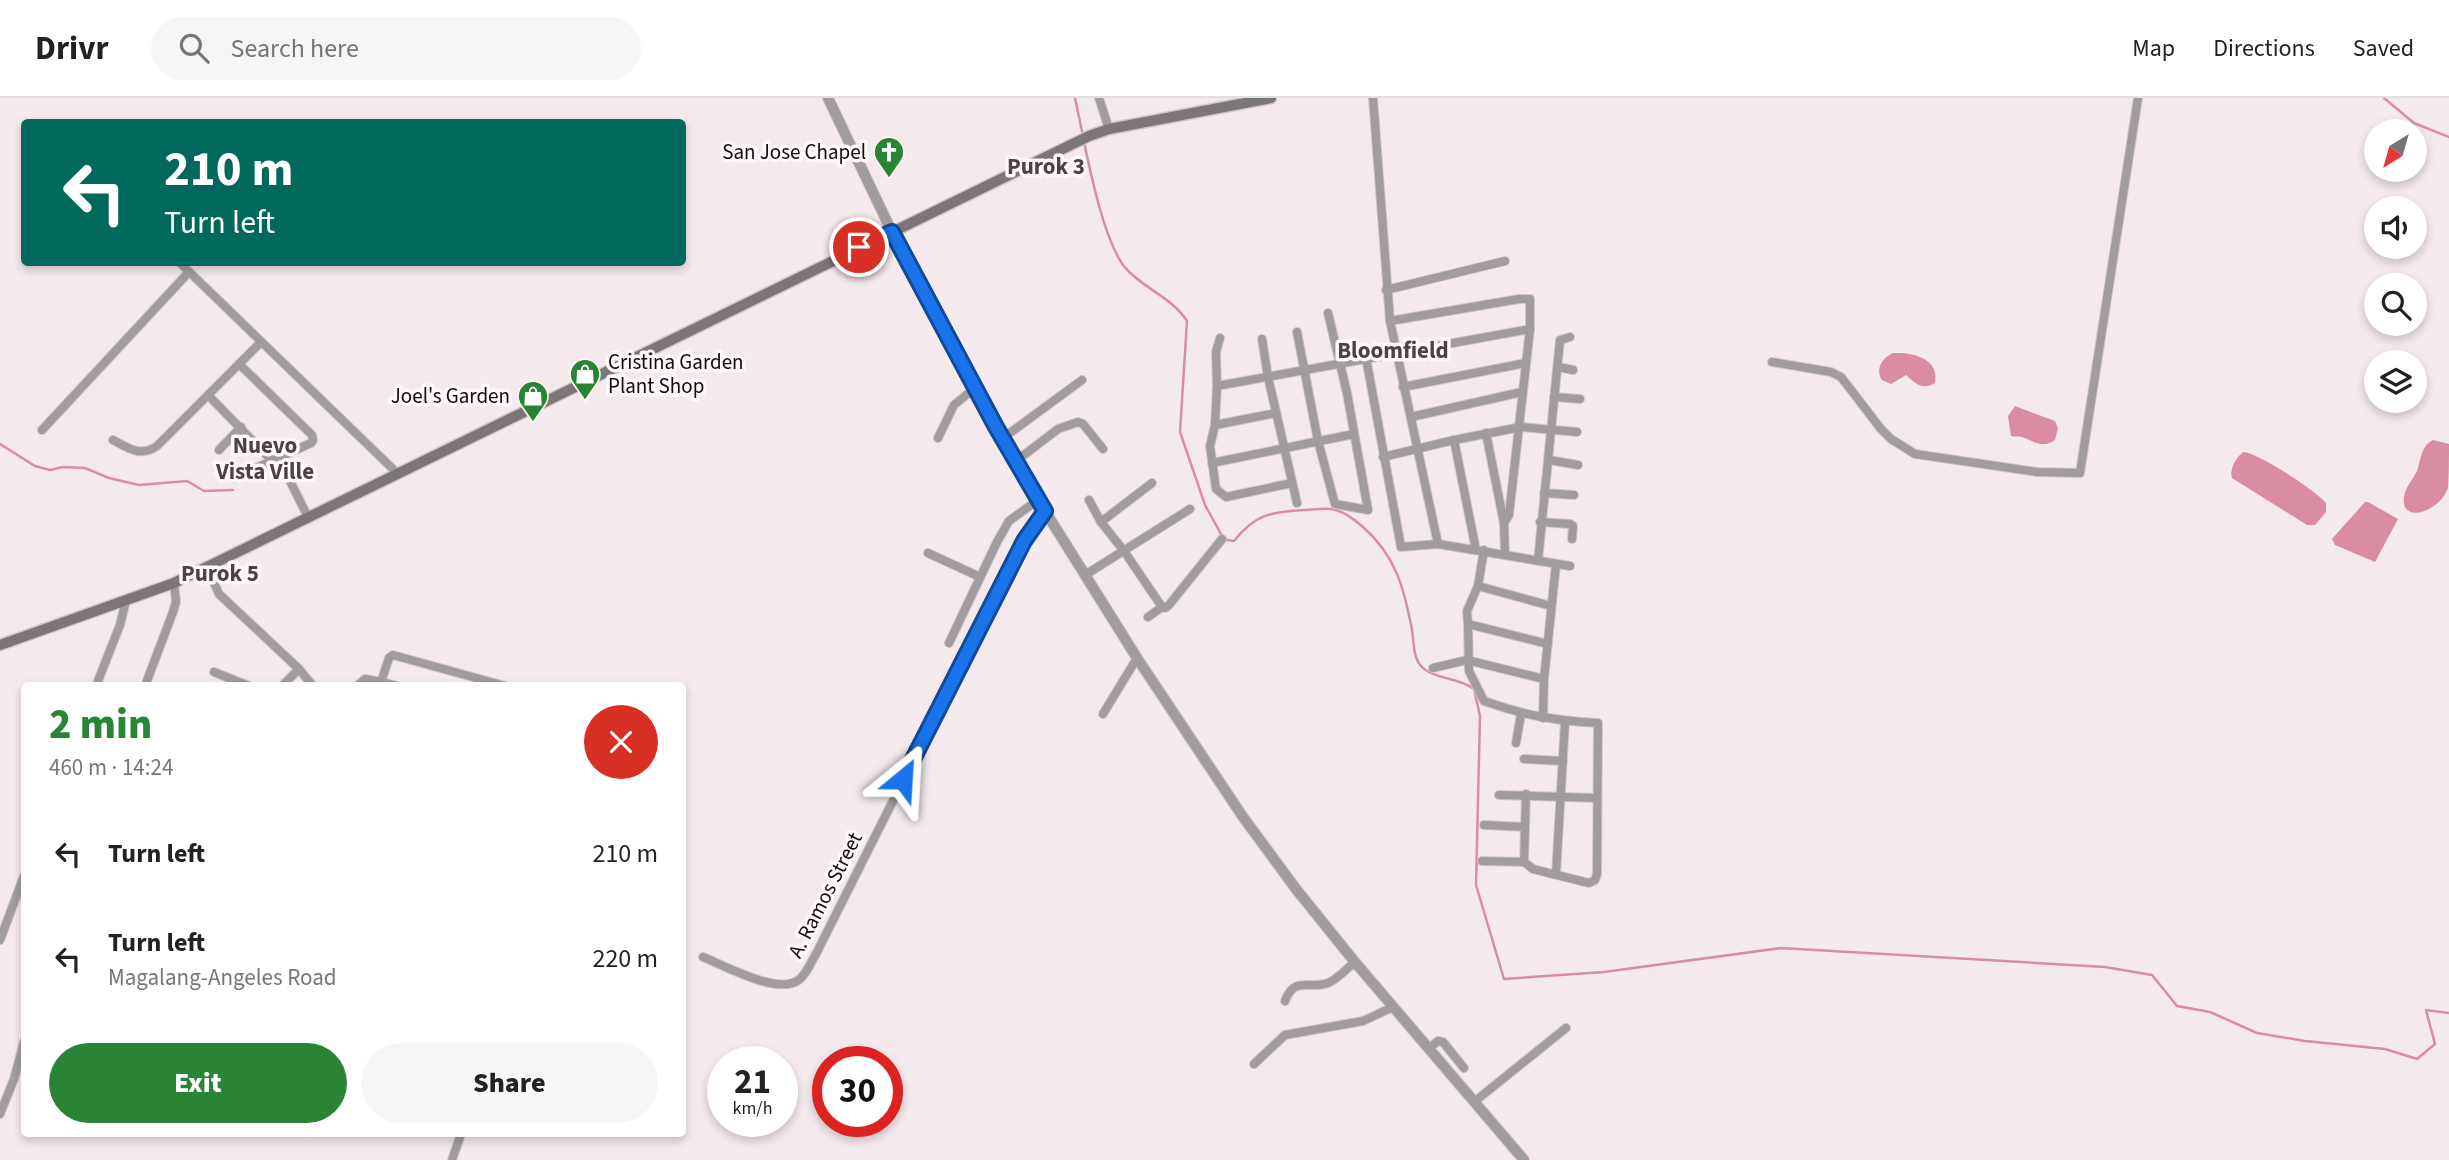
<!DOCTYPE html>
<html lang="en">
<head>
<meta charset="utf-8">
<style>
  :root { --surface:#fff; --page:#f6f6f6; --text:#222; --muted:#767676; --line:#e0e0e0; --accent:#298535 }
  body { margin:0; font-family:"Source Sans 3",sans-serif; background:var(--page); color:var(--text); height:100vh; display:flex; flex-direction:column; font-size:26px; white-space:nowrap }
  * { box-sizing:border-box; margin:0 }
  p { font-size:23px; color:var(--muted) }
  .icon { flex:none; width:38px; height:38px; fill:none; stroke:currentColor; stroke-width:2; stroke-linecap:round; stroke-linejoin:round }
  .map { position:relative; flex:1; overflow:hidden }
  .drawer { position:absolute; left:21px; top:584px; width:665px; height:455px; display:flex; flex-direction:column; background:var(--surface); border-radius:7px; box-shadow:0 4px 10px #0003 }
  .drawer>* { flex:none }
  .hud { position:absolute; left:21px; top:21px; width:665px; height:147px; border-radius:7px; box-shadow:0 4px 10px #0003; background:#00695c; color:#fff; overflow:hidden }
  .needle { width:46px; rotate:217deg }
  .buttons { position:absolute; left:2364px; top:21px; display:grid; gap:14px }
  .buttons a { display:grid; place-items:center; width:63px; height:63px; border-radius:50%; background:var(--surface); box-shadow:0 4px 10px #0003; font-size:35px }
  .speed { position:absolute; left:707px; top:948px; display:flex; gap:14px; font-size:35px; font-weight:700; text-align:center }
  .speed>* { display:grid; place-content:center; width:91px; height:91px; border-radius:50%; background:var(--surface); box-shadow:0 4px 10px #0003; line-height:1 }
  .speed small { font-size:18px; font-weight:400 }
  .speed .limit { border:10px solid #d22; background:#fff; color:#111 }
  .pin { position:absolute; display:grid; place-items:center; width:60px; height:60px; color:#fff; margin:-30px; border:4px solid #fff; border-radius:50%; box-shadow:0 2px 7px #0007 }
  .me { position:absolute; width:77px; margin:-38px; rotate:27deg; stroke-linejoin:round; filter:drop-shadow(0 0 5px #0008) }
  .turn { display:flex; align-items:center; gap:24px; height:147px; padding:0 28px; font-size:32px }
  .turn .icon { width:91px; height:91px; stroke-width:2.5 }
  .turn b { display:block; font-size:49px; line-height:60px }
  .round { display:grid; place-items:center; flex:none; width:74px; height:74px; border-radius:37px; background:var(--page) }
  .summary { display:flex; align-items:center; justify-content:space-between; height:119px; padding:0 28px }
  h1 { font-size:42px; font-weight:800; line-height:52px; color:var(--accent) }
  .action { display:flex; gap:14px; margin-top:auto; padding:14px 28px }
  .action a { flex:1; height:80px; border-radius:42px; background:var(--accent); color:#fff; font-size:28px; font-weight:800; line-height:80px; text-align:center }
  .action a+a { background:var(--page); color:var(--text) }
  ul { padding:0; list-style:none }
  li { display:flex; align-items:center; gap:21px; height:105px; padding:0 28px }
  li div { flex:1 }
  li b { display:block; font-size:26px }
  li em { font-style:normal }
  header { display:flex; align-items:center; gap:42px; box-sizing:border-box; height:98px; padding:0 35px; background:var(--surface); border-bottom:2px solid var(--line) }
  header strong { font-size:33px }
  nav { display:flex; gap:38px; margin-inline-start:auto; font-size:24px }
  .search { width:490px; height:63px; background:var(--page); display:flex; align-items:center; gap:18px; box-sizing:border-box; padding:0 24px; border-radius:38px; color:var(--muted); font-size:26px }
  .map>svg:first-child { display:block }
</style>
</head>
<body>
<header>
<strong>Drivr</strong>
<div class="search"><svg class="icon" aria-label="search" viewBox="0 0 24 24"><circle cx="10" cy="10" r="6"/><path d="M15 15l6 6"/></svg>Search here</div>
<nav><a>Map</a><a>Directions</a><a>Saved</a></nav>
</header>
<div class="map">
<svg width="2449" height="1062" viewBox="0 0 2449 1062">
  <rect width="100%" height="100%" fill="#f4e9ec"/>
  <g fill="#da8ca3">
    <path d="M1893,255C1912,254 1940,260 1935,285C1922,293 1915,285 1906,277L1891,286L1882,282C1875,271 1882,260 1893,255Z"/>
    <path d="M2015,308L2055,323L2058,330L2055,342C2042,351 2034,343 2022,339C2018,338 2014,339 2011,338L2008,318Z"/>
    <path d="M2433,342L2449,346C2449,359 2449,377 2448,390C2439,415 2400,426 2404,399C2405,388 2415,380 2418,370C2421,359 2422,347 2433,342Z"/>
    <path d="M2243,354C2257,354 2318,394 2326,405V414L2315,427H2307L2232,380C2229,371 2236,360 2243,354Z"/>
    <polygon points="2365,404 2368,404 2398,421 2375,464 2335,447 2332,441"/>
  </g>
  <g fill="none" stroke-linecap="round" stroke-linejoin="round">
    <g stroke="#da8ca3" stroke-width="2.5">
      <polyline points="1075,0 1083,38"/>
      <polyline points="2384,0 2414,25 2449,39"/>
      <path d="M1084,44C1091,77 1104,140 1123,167C1141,190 1171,198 1187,223L1180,334L1205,407L1221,436L1227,442L1234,443C1255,416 1271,414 1304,412C1314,412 1327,409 1336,412C1346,415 1355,422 1363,429C1396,458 1404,490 1412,532C1414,544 1413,559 1421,568C1434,582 1459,579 1474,591L1480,618L1476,787L1504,881L1604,874L1781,850L2105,869L2152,877L2177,908L2210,914L2257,935L2305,943L2385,951L2417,961L2435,946L2426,912L2449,915"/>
      <polyline points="0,346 35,368 50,372 63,369 85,370 109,380 139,387 187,383 204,393 233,392"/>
    </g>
    <g stroke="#d0c6c8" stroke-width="10">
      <g id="minor">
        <polyline points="1099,0 1109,31"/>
        <polyline points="1373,0 1390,223 1438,446"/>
        <polyline points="179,164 397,375"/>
        <polyline points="1386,192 1505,163"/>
        <polyline points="1390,223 1519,201 1530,201 1530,231 1509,417 1504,425"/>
        <polyline points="1297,234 1318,343 1335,406 1368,412 1347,295 1328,215"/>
        <polyline points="1220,240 1216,254 1217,288 1215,327 1210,348 1216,391 1226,399 1292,385"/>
        <polyline points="1262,241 1268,279 1297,405"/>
        <polyline points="1366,260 1401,449 1438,446 1570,468"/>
        <polyline points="1772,264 1831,274 1841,279 1881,331 1891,341 1915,356 2037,374 2080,375 2138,0"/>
        <polyline points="1558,269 1573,272"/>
        <polyline points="1217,288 1530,231"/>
        <polyline points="1403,289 1526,265"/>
        <polyline points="208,297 288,379 308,419"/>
        <polyline points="1554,299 1580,301"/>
        <polyline points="1411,319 1522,294"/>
        <polyline points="1215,327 1276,315"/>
        <polyline points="42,332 189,174"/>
        <polyline points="1486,335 1504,425 1505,457"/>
        <polyline points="938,340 954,307 976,289"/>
        <polyline points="1003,340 1082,282"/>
        <path d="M113,342C130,351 140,359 157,348L261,244"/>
        <polyline points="1454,342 1476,452"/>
        <polyline points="219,352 241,329"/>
        <polyline points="1383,359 1454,342 1521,329 1577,334"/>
        <polyline points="1549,362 1578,367"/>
        <polyline points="1016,363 1058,331 1078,324 1083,326 1103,351"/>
        <polyline points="1212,365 1354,336"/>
        <polyline points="234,380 311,345 313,342 312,337 239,266"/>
        <polyline points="1544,395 1574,397"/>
        <polyline points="1089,402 1101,424 1124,453 1162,509 1165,510 1169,507 1222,441"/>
        <polyline points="1101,424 1152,385"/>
        <polyline points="1540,424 1570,426 1573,428 1572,441"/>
        <polyline points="928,455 980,479"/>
        <polyline points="1538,463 1560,242 1570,239"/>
        <polyline points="207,469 219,496 299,571 313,588"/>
        <polyline points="1085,477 1190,411"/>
        <polyline points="1478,488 1551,508"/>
        <polyline points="1148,519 1162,509"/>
        <polyline points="1468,526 1548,546"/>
        <polyline points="949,545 997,444 1009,423 1038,402"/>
        <polyline points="1433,570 1467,562 1544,581"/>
        <polyline points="214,574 249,588"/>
        <polyline points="381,584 397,588"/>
        <polyline points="96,588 120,527 126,502"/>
        <polyline points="145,588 173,514 176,504 174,485"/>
        <polyline points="282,588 299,571"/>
        <polyline points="357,588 365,581 381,584 389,560 393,557 505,588"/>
        <polyline points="1103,616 1137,560"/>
        <polyline points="1543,620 1544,581 1556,466"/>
        <polyline points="1516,645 1521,616"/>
        <polyline points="1524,661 1563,663"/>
        <polyline points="1499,697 1597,700"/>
        <polyline points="1484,727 1525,729"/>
        <path d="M1482,763L1524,764L1533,771L1589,785L1595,782L1597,776L1598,625C1556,623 1523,617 1484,603L1469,573L1468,526L1467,513L1478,488L1484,452"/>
        <polyline points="1524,764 1526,696"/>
        <polyline points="1556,776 1565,624"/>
        <polyline points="0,842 24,778"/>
        <path d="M703,859C725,868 776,896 797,883C805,879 811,864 816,856L1012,466L1045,413"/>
        <path d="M1285,903C1295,877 1310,892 1328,885C1338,881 1347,870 1355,864"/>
        <polyline points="1428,951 1438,943 1443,944 1464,970"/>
        <polyline points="1254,966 1285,937 1363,923 1393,909"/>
        <polyline points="1474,1004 1566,930"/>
        <polyline points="0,1016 14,981 24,944"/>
        <polyline points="452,1062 461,1036"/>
      </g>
    </g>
    <g stroke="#d0c6c8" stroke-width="12">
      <polyline id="tertiary" points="828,0 892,134 996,329 1045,413 1137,560 1243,719 1296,791 1354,863 1524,1062"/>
    </g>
    <g stroke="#d0c6c8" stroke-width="13">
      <polyline id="secondary" points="0,547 174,485 1089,38 1109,31 1271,0"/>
    </g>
    <use href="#minor" stroke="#a19c9e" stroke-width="8"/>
    <use href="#tertiary" stroke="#a19c9e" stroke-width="10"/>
    <use href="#secondary" stroke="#7d7678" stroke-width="10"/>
  </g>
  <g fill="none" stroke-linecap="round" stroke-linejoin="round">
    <g stroke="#114b97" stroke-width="18">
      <polyline id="route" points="859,149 892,134 996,329 1045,413 1024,443 903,681"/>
    </g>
    <use href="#route" stroke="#1a73e8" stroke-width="12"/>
  </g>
  <defs>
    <g id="church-pin" transform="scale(1.575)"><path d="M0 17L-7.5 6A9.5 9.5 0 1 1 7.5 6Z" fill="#298535" stroke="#fef8f9"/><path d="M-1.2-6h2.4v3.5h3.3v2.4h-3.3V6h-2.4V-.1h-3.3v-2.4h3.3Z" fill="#fff"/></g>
    <g id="shop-pin" transform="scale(1.575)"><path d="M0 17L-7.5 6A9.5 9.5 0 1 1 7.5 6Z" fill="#298535" stroke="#fef8f9"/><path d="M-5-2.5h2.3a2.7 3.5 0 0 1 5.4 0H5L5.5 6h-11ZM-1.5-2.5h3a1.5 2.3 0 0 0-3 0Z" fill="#fff"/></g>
  </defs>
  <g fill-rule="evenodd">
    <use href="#church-pin" x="889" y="54"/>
    <use href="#shop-pin" x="585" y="276"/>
    <use href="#shop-pin" x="533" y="298"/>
  </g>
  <g text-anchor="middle" stroke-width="7" stroke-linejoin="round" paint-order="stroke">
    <g font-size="21" fill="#100c0d" stroke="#fef8f9" text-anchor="end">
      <text x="866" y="61">San Jose Chapel</text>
      <text x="608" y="271" text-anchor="start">Cristina Garden<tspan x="608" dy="24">Plant Shop</tspan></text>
      <text x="510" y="305">Joel's Garden</text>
    </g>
    <g font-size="21" fill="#100c0d" stroke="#fef8f9">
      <text transform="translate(825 797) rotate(-63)" y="7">A. Ramos Street</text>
    </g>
    <g font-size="23" font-weight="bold" fill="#4b4245" stroke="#fef8f9">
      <text x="1046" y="76">Purok 3</text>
      <text x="1393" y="260">Bloomfield</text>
      <text x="265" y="355">Nuevo<tspan x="265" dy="26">Vista Ville</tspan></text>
      <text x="220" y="483">Purok 5</text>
    </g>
  </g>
</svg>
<div class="buttons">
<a><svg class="needle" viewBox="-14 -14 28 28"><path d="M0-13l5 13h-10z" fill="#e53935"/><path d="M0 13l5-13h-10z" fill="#767676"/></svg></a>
<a><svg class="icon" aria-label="sound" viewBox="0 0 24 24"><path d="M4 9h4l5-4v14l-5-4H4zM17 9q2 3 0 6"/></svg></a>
<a><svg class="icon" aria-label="search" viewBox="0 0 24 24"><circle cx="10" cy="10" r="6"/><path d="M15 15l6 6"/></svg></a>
<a><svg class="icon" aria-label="layers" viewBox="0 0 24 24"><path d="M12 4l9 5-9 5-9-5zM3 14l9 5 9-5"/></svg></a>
</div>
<div class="speed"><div>21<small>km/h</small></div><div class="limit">30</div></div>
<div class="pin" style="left:859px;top:149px;background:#d93025"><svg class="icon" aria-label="arrive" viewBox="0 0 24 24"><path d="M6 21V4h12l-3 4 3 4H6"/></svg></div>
<svg class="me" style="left:903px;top:681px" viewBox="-20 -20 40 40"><path d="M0-17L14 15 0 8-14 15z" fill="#1a73e8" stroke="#fff" stroke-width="4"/></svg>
<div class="hud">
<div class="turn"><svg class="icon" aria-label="left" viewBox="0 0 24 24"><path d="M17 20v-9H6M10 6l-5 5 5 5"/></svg><div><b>210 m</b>Turn left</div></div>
</div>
<section class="drawer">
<div class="summary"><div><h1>2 min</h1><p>460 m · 14:24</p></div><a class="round" style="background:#d93025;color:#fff"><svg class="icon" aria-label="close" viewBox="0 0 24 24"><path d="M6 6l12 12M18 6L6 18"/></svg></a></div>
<ul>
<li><svg class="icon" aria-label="left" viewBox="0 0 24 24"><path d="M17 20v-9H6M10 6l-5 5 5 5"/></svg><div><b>Turn left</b></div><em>210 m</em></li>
<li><svg class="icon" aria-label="left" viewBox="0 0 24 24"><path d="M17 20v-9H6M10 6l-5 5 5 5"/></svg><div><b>Turn left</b><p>Magalang-Angeles Road</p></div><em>220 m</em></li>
</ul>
<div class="action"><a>Exit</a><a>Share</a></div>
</section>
</div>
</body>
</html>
